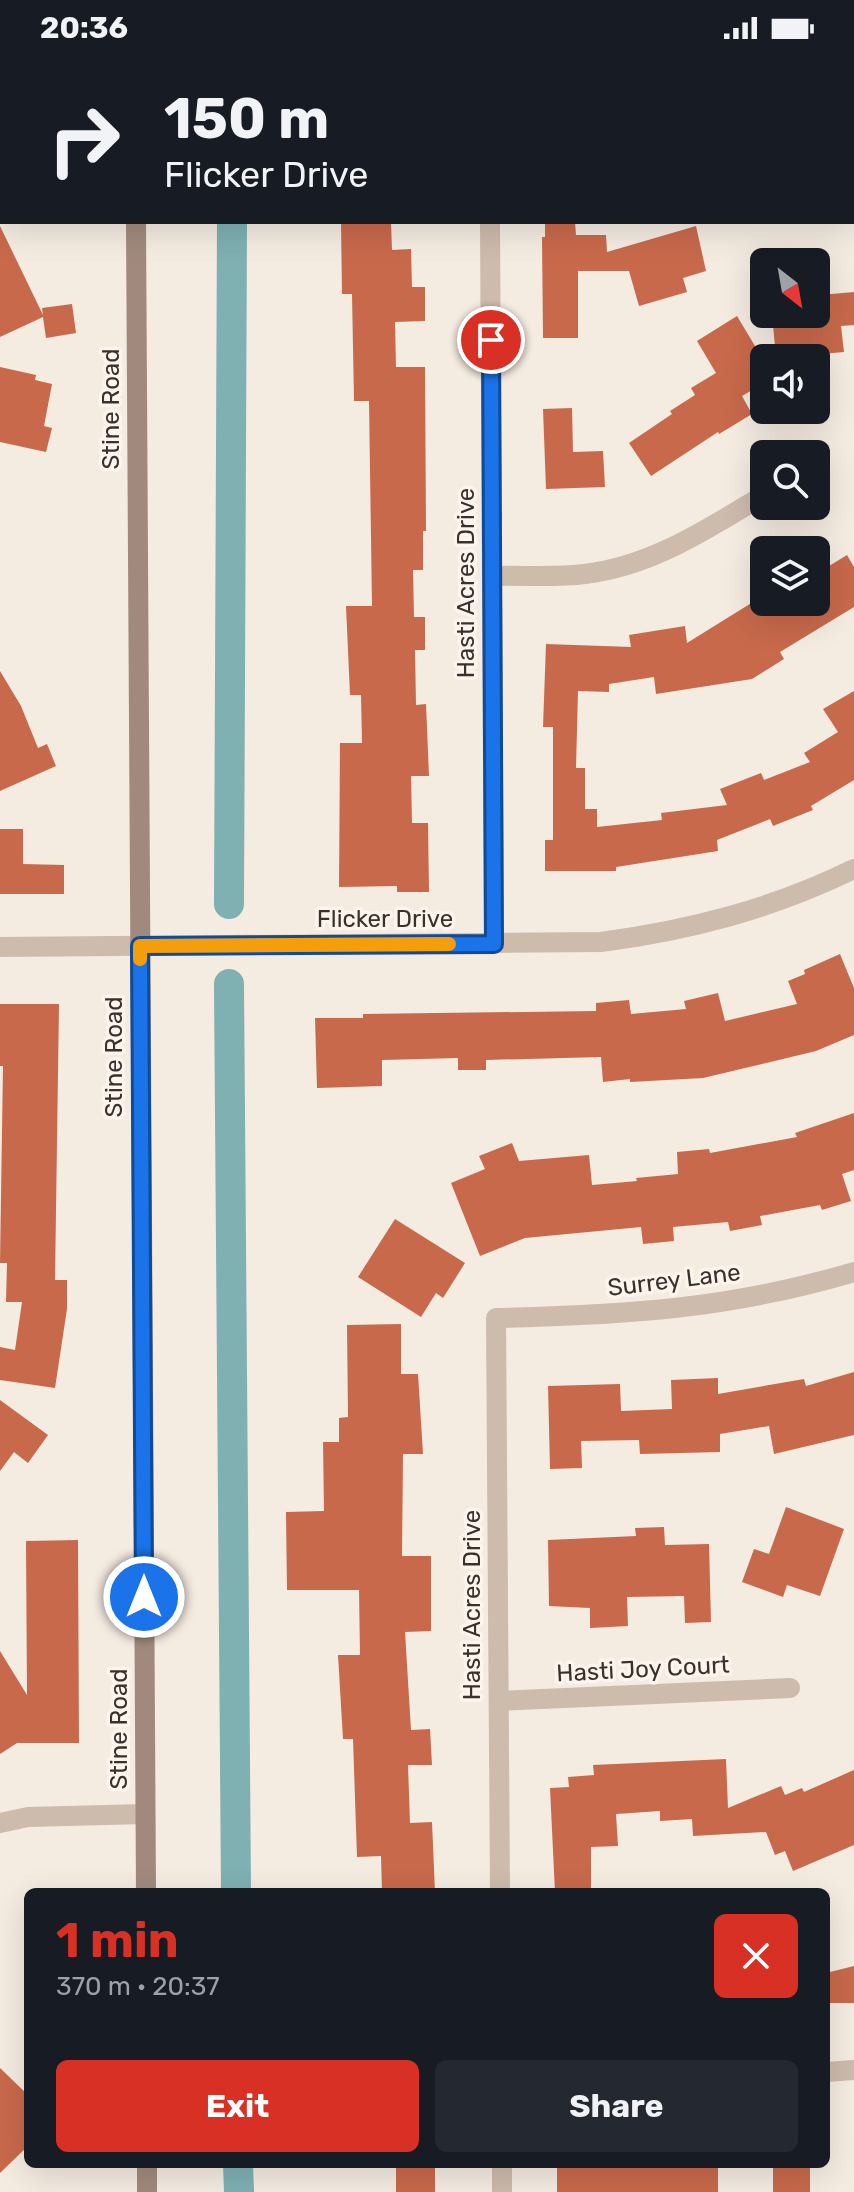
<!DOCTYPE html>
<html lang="en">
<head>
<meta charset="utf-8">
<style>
  :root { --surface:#171b24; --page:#242831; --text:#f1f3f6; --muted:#9ea1a6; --accent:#d93025 }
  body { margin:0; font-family:Rubik,sans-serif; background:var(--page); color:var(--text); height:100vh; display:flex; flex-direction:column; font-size:30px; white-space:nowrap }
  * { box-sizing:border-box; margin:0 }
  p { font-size:26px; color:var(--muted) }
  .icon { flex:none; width:44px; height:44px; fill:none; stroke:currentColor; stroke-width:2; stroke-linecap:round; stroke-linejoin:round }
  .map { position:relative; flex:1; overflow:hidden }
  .details { position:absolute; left:24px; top:1832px; width:806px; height:280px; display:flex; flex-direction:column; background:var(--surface); border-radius:12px; box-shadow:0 8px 32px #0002 }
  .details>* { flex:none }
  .top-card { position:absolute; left:0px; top:0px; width:854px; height:168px; box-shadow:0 8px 32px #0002; background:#171b24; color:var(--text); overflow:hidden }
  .needle { width:52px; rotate:149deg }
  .controls { position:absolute; left:750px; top:192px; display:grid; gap:16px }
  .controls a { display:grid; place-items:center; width:80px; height:80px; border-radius:12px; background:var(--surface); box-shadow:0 8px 32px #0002; font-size:40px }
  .pin { position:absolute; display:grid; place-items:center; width:68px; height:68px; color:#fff; margin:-34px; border:4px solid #fff; border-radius:50%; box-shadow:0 2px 8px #0007 }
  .me { position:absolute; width:88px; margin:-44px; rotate:0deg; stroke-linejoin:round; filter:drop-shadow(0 0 6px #0008) }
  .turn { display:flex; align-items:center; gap:28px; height:168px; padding:0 32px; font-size:36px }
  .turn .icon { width:104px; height:104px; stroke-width:2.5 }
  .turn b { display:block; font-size:56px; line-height:68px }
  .round { display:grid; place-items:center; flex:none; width:84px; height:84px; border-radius:12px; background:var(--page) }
  .overview { display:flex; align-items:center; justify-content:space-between; height:136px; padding:0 32px }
  h1 { font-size:48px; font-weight:700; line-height:60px; color:var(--accent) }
  .action { display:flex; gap:16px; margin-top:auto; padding:16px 32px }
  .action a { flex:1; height:92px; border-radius:12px; background:var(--accent); color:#fff; font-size:32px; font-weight:700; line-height:92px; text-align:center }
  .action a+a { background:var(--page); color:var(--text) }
  .status { display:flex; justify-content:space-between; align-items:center; height:56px; padding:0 40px; background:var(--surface); direction:ltr }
  .status svg { height:22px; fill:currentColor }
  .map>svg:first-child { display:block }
</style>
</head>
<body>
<div class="status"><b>20:36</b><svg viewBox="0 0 49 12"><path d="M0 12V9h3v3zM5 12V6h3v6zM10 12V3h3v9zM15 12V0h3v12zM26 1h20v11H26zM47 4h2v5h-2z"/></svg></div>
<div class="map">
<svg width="854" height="2136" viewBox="0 0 854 2136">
  <rect width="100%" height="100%" fill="#f4ebe1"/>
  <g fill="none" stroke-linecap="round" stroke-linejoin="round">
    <g stroke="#7fb0b2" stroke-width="30">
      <polyline points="233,2 233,0"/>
      <polyline points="229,848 232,166"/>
      <polyline points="229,928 236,1836"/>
      <polyline points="238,2108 239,2136"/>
    </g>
  </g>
  <g fill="#c8694b">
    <polygon points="341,166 391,166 392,194 411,193 412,231 425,231 425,265 395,266 396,311 425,311 426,475 423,475 423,514 413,514 414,561 425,561 425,594 415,594 416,649 426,648 429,720 411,720 412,767 428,767 429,836 397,836 397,830 339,831 340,687 362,687 361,639 350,639 346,550 372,550 369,345 354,345 352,238 342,238"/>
    <polygon points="545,166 575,166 576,179 606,179 607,196 696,170 706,215 683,222 687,236 639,250 629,215 578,215 578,282 543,282 542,181 545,181"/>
    <polygon points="0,170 43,259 42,252 72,248 76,277 46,282 43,261 0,281"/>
    <polygon points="854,236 854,269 841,270 844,296 776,302 772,258 822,258 820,239"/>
    <polygon points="737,260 764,305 764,327 742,340 752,358 719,378 718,376 651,420 629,387 672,358 670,355 695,339 691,332 716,317 697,285"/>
    <polygon points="0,311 36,319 35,324 52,328 44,370 52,372 46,396 0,386"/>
    <polygon points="572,352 573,396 603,395 605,431 546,433 543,353"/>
    <polygon points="847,499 854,511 854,551 780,596 784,603 752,623 656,638 654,621 609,628 609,636 578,635 576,712 585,712 585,753 597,753 597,771 662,764 661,757 727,749 720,733 761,717 764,724 810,706 804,697 838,676 823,653 854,635 854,724 811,750 813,754 773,770 770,763 717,784 718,795 616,811 616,815 545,815 545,784 553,784 553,671 543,671 546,588 631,591 629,579 685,570 687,587 753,546 816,546 816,518"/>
    <polygon points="0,615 21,650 38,692 47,688 56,710 0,735"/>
    <polygon points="0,773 23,773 23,808 64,809 64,838 0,838"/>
    <polygon points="840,898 854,932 854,979 816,995 703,1022 630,1026 630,1023 603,1026 601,1001 486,1004 486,1014 458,1014 458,1002 382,1004 382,1030 317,1032 315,962 363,962 363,958 596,955 596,947 629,944 631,958 686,953 684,945 718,937 725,965 797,948 788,925 805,918 804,914"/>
    <polygon points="0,948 59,948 55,1224 67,1224 67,1253 55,1332 0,1324 0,1291 15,1294 22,1246 6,1246 7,1207 0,1207 3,1010 0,1010"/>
    <polygon points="854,1057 854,1114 842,1118 851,1145 822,1154 820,1149 760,1160 762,1169 730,1175 728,1166 673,1171 674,1185 643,1188 641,1171 525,1182 480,1200 451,1127 485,1113 479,1100 512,1087 519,1105 589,1099 592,1129 637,1125 636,1122 678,1118 677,1096 709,1093 710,1097 797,1081 795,1077"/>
    <polygon points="395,1163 465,1207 443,1242 436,1237 421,1261 358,1221"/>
    <polygon points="401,1268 401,1318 418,1318 423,1398 403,1398 402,1500 431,1500 431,1575 405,1576 411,1674 430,1673 432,1709 408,1709 410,1767 432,1766 435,1836 382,1836 381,1800 357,1801 353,1683 343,1683 338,1599 360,1599 359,1534 287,1534 286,1456 324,1455 323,1386 339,1386 339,1362 348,1361 347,1269"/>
    <polygon points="854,1316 854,1379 774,1398 769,1370 720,1378 720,1396 640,1398 639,1384 581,1385 582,1412 550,1413 548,1330 620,1328 621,1355 672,1353 671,1324 718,1322 718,1338 804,1323 806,1330"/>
    <polygon points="0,1344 48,1379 28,1407 14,1396 0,1415"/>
    <polygon points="786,1451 844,1473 820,1540 787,1529 783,1541 742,1526 754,1493 769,1498"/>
    <polygon points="664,1471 665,1489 709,1488 711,1566 685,1567 684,1540 627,1541 628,1570 590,1572 590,1552 549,1550 548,1484 636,1480 635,1472"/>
    <polygon points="78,1484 79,1687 17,1687 0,1698 0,1595 27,1639 26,1485"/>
    <polygon points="726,1703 728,1752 781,1730 785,1739 802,1732 804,1736 854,1714 854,1789 793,1815 785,1795 775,1799 766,1776 693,1780 692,1763 660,1765 660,1755 616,1758 618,1790 591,1791 591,1836 555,1836 550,1732 569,1731 568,1721 594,1719 593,1709"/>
    <polygon points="854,1910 854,1947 826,1947 826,1917"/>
    <polygon points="0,2012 28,2039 28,2090 0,2117"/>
    <rect x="396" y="2108" width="39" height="28"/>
    <rect x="557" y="2108" width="161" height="28"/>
    <rect x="773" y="2108" width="37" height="28"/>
  </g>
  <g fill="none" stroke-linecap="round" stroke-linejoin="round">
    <polyline stroke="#cdbbac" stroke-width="14" points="0,47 2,47"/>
    <g stroke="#cdbbac" stroke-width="20">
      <polyline points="489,0 489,2"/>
      <polyline points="490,166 494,888"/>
      <polyline points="816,407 820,405"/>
      <path d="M492,520C523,519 555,522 585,518C652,510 707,473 764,439"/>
      <path d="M0,891L601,886C691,874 772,853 854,813"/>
      <polyline points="499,1645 790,1632"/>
      <polyline points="0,1767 28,1761 145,1758"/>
      <path d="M500,1836L496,1262C626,1259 729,1253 854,1216"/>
      <polyline points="826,2016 854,2014"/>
      <polyline points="502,2108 502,2136"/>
    </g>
    <g stroke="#a18a7d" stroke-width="20">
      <polyline points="135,0 135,2"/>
      <polyline points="136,166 146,1836"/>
      <polyline points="147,2108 147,2136"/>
    </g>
  </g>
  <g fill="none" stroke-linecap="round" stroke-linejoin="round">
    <g stroke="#114b97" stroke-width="20">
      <polyline id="route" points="144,1541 140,890 494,888 491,284"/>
    </g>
    <use href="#route" stroke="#1a73e8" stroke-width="14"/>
    <polyline stroke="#f59e0b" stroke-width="14" points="140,903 140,890 449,888"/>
  </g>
  <g text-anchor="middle" stroke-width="7" stroke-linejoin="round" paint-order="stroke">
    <g font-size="24" fill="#3b302b" stroke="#fbf5ee">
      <text transform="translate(111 353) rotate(-90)" y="8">Stine Road</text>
      <text transform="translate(466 527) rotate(-90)" y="8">Hasti Acres Drive</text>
      <text x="385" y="871">Flicker Drive</text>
      <text transform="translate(114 1001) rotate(-90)" y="8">Stine Road</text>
      <text transform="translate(674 1224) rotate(-7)" y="8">Surrey Lane</text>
      <text transform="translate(472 1549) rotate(-90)" y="8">Hasti Acres Drive</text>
      <text transform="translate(643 1613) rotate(-3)" y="8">Hasti Joy Court</text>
      <text transform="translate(119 1673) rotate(-90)" y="8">Stine Road</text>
    </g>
  </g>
</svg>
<div class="controls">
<a><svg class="needle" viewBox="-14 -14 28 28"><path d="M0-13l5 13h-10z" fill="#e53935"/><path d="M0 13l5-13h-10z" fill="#9ea1a6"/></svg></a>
<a><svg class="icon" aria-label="sound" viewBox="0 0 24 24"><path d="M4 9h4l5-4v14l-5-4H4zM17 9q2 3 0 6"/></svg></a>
<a><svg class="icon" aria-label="search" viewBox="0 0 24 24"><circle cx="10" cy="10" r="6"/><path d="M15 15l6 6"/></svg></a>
<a><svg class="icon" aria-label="layers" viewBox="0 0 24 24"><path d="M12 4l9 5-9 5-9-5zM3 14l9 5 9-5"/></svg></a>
</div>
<div class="pin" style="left:491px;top:284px;background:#d93025"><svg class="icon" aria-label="arrive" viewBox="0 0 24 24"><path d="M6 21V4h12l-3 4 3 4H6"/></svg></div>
<svg class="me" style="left:144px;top:1541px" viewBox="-20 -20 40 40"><circle r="17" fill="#1a73e8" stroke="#fff" stroke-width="3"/><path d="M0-11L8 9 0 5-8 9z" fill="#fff"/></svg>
<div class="top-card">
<div class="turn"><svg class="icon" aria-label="right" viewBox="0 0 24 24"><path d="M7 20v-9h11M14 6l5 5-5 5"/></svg><div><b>150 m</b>Flicker Drive</div></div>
</div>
<section class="details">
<div class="overview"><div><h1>1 min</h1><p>370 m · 20:37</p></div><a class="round" style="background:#d93025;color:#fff"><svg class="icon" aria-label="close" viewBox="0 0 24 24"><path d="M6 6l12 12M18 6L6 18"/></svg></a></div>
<div class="action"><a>Exit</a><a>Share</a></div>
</section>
</div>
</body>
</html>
